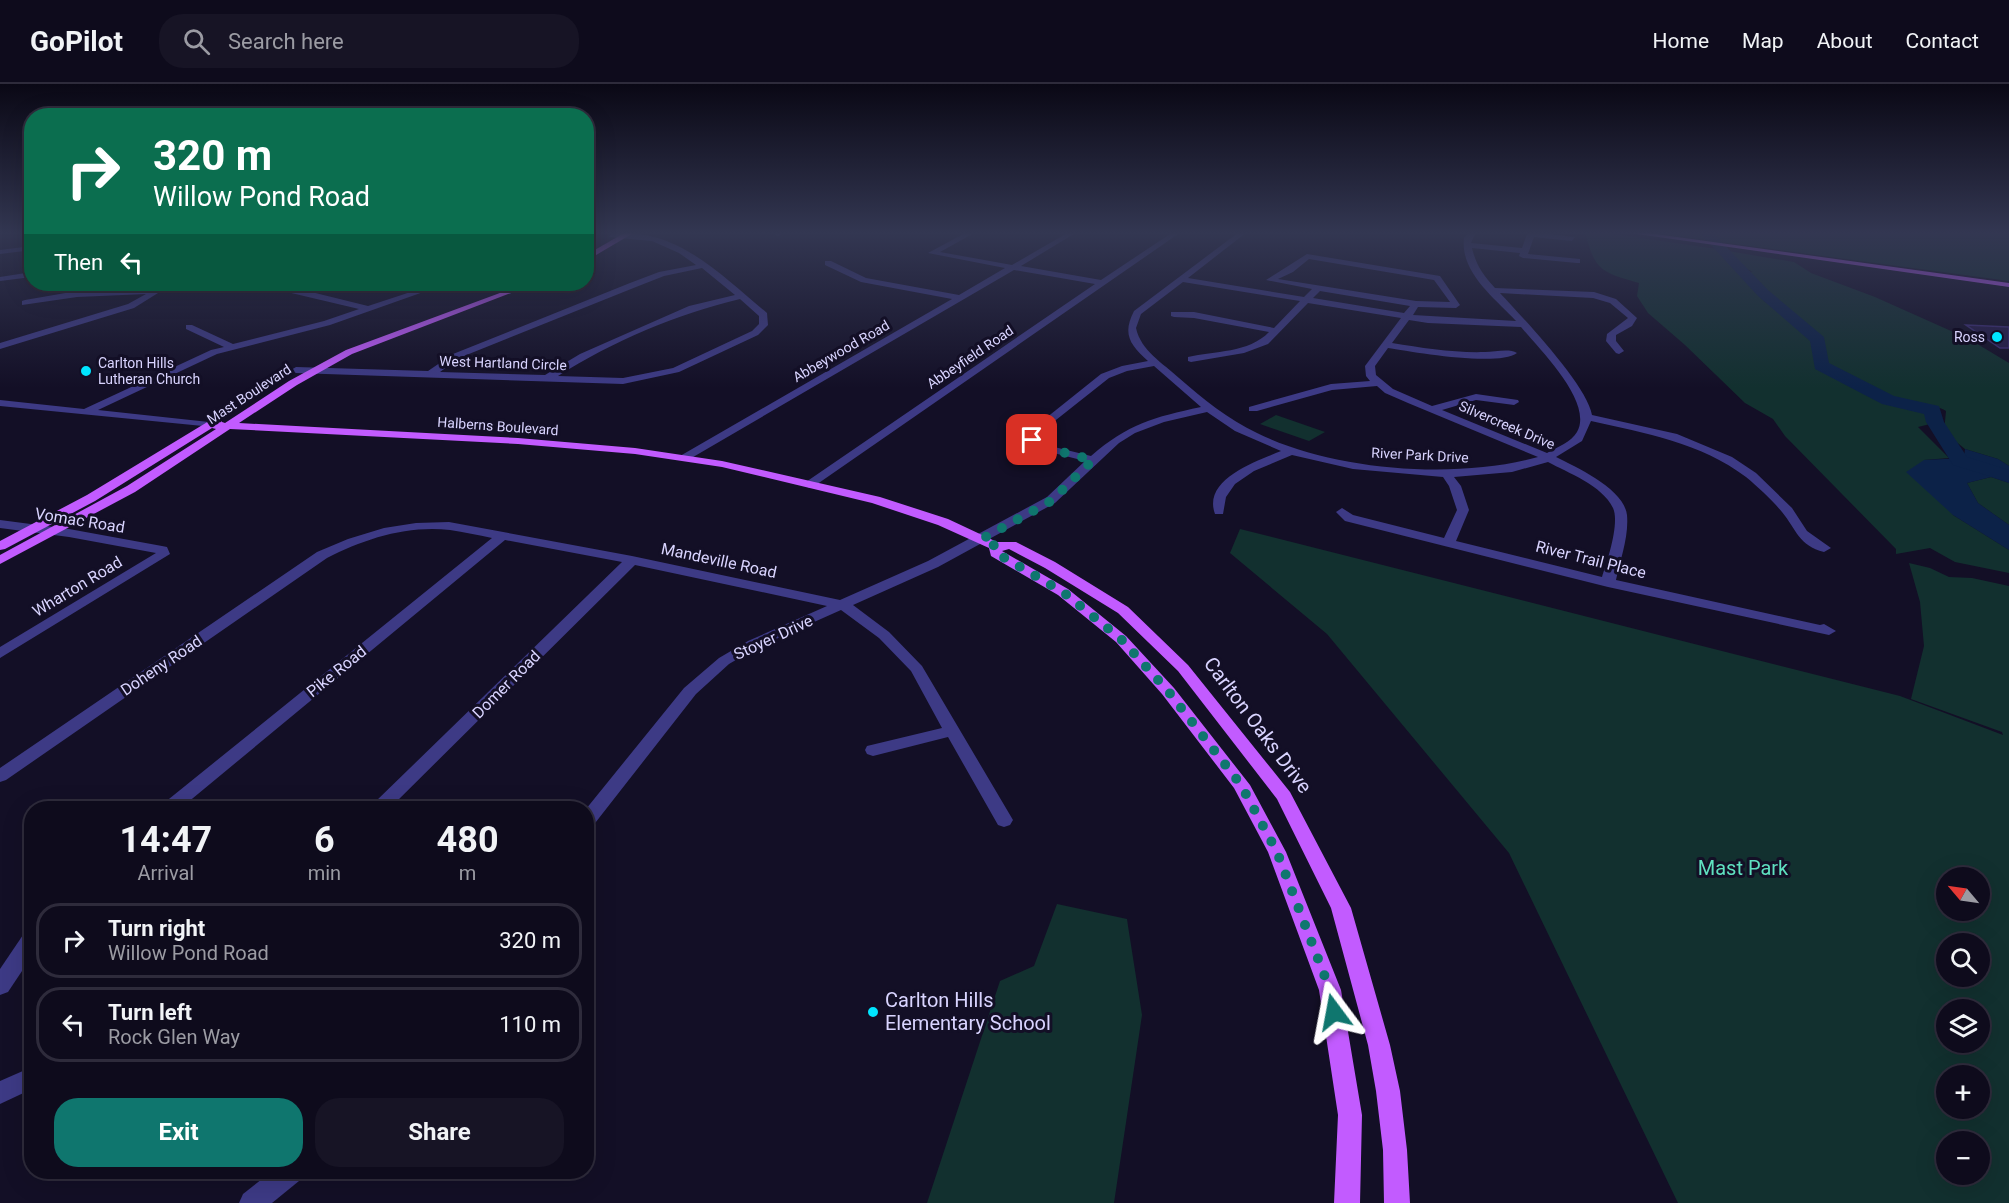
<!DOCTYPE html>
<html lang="en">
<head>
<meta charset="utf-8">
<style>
  :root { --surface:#0e0b1c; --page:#171425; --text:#f1f3f6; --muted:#9b9ba3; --line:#2e2b3b; --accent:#0f766e }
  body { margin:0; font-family:Roboto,sans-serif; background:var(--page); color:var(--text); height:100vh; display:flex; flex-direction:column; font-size:22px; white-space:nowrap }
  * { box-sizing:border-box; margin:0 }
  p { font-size:20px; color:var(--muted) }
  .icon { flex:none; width:33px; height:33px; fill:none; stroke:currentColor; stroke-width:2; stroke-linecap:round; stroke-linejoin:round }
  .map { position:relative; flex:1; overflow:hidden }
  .panel { position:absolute; left:24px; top:717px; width:570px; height:378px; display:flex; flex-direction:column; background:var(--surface); border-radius:24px; box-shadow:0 6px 24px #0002,0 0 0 2px var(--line) }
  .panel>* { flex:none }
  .guide { position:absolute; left:24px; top:24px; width:570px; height:183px; border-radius:24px; box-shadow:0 6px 24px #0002,0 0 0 2px var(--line); background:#0b6e4f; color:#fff; overflow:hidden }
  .needle { width:39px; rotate:299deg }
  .fabs { position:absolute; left:1936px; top:783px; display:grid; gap:12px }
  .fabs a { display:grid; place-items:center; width:54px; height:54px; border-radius:50%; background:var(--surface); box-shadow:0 6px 24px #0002,0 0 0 2px var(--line); font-size:30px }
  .pin { position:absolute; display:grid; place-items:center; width:51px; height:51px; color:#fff; margin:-26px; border-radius:12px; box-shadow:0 3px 9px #0006 }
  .me { position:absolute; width:66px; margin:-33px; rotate:347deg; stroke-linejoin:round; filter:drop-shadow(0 0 4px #0008) }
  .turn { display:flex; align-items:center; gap:21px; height:126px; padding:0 30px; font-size:27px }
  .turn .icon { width:78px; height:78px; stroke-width:2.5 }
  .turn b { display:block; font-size:42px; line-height:51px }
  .then { display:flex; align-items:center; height:57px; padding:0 30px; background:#0003; gap:12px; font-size:22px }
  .eta { display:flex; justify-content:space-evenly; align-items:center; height:102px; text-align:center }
  .eta b { font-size:36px; font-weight:700; line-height:42px }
  .action { display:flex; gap:12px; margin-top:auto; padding:12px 30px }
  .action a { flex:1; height:69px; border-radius:24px; background:var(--accent); color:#fff; font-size:24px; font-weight:700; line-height:69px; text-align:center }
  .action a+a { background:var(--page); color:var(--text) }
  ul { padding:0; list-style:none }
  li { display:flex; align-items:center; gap:18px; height:75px; margin:0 12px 9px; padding:0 18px; border:3px solid var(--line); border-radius:24px }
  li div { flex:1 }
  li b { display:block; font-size:22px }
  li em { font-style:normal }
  header { display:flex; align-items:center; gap:36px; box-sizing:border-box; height:84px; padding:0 30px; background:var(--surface); border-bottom:2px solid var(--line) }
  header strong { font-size:28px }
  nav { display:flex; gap:33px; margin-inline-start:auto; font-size:21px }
  .search { width:420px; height:54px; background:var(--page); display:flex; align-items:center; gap:15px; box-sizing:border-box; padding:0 21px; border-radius:24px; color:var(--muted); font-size:22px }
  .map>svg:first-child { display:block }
</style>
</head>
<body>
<header>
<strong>GoPilot</strong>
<div class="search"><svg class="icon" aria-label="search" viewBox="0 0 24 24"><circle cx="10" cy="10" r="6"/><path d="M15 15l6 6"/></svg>Search here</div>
<nav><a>Home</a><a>Map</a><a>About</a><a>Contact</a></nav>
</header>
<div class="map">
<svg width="2009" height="1119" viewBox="0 0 2009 1119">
  <rect width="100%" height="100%" fill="#130f26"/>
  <g fill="#12302f" fill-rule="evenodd">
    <path d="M1585,148H1600L1717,165L1764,217L1814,255L1818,282L1885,319L1926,329L1934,339L1918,343L1949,374L1924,376L1953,431L2009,466V489L1955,478L1930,464L1896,470V465L1785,352L1773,335L1745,319L1685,261L1648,229L1637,212L1639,199C1601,188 1595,187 1585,148Z"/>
    <polygon points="1646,148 1998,148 2009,151 2009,197"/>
    <path d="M1728,167L1794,178L1811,189L1875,213L1969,255L2009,279V382L1998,375L1965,365L1944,348L1946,327C1934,319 1915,322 1901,318C1874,310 1848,292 1824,280V270L1817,253L1772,214L1747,187L1753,188L1747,185Z"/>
    <polygon points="1276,331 1325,348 1309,357 1260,340"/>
    <polygon points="1991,393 2009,399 2009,441 1978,419 1967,399"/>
    <path d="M1240,445L1900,612L2003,651L2002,648L1911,615L1924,562L1920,518L1909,479L1930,484L1949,493L1972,494L2009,502V1119H1678L1509,769L1327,550L1230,469ZM1947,794H1980V826H1947ZM1947,860H1980V892H1947ZM1947,926H1980V958H1947ZM1947,992H1980V1024H1947ZM1947,1058H1980V1090H1947Z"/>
    <polygon points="1057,820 1127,835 1128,842 1142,931 1114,1119 927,1119 1000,897 1034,882"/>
  </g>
  <polygon fill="#0c2248" points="1965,365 1998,375 2009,382 2009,399 1991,393 1967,399 1978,419 2009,441 2009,466 1953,431 1906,388 1924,376 1964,374"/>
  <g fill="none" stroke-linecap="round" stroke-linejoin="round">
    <polygon fill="#0c2248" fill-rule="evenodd" points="1699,148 1712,148 1768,206 1824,253 1829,279 1894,312 1939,322 1944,338 1967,373 2009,386 2009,398 1953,381 1926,338 1924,330 1882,320 1815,285 1810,257 1758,212"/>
  </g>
  <polygon fill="#241b47" stroke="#3b2d73" stroke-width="1.5" points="1966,241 2009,243 2009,264 2000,264"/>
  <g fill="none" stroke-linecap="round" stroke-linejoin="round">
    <g fill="#3d3a85" fill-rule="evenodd">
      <polygon points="777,148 786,148 778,152 774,150"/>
      <polygon points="967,148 976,148 940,168 1012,181 1069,148 1077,148 1021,182 1101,196 1173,148 1181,148 813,403 809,404 803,400 1095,200 1014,186 688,376 680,376 680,372 952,215 861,198 825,181 825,177 831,177 866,194 959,211 1005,184 928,169"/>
      <path d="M1239,148H1247L1188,194L1304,213L1312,205L1266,196L1307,170L1440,192L1460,221L1456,224L1418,223L1413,231L1516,237C1495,214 1460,189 1464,154L1469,148H1476L1471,159L1522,164L1527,150L1531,148L1575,153L1572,157L1534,153L1528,170L1580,175V179H1577L1523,174L1519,172L1520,169L1472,164C1476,181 1483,191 1495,204L1594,208L1616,215L1637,234L1632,242L1616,251V257L1624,267L1619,270L1616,269L1606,257L1607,250L1628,234L1610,219L1593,214L1500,209C1522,233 1587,301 1592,331L1677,350L1732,373L1756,389L1792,424L1807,447L1831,464L1824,468C1799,462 1796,445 1782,428C1772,416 1758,403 1746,393C1701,359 1645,349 1591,337L1582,357L1556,373C1578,384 1624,405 1627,431C1629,453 1620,476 1616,496L1820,541L1824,540L1836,547L1829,551L1608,503L1345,437L1336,428L1342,424L1353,431L1444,454L1457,426L1449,402L1443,393L1353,385L1292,371L1254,387L1235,400L1226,413L1223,430H1215C1202,395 1257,377 1281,367L1235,347L1207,328L1164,338L1135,349L1119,359L1055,419L938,483L853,521L889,548L922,582L1013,736L1010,741L1004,743L998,741L948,653L873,672L867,670L865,666L867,662L942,644L911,587L879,554L841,526L758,563L729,580L696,610L592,743L586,744V725L684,604L719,574L748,557L827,522L635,481L390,724H371L374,719L622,478L505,456L181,724H161L164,719L492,454C478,451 464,448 450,446C407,441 364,455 327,474L6,696L0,698V684L317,468L348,455L384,444L416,439L449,438L632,472L840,516L928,477L1047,413L1085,377L1034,364L1025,356L1026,350L1101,290L1122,282L1148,277C1130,261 1122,250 1134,227ZM1309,175L1434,196L1450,218L1416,217L1278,195L1293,188ZM1183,198L1300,217L1274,244L1194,228H1171V232L1174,233L1194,234L1269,248C1249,269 1214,267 1188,273V277L1191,278L1244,269L1268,260L1308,219L1401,234L1365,282L1366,292L1370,297L1331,300L1249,323V327H1257L1332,306L1377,302L1385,309L1408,319L1538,373C1457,396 1333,387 1257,349C1228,335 1203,315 1179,294C1163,279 1141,267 1136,244L1141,230ZM1320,207L1410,222L1404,229L1313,214ZM1409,236L1428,239L1521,243C1539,265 1594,318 1577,348C1571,358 1558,363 1547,369L1442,326L1476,316L1514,321L1519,318L1518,316L1476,310L1432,322L1393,305L1376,291L1375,282L1388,264C1413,268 1498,283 1517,269C1509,264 1495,268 1485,268C1454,269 1423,264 1392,259ZM1154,282L1201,323C1154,333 1128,340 1091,372L1042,360L1037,355V351L1109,294L1127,287ZM1548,378C1568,389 1602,401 1613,424C1620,439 1607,478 1602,493L1456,457L1469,426L1461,402L1454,393L1512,388Z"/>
      <path d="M612,149C626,150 641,149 654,153C697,164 734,202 767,229L768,241L758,251L679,288L623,300L296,289L291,286L296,283L428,287L453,270L630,199L659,188L696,181L679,169L652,157L609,153ZM702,184L735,211L689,222L580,270L545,291L440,288L459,274L636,203L664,192ZM740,215L759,232V240L752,247L673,284L623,294L558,292C613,257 677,230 740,215Z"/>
      <polygon points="32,162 32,166 0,170 0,166"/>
      <polygon points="32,188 32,193 0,197 0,193"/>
      <polygon points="261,200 287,202 368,222 435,200 446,200 330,241 217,270 98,326 209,338 213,339 213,343 0,322 0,316 84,325 211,266 224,263 186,245 186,241 192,241 233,260 324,237 359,225 287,208 261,206 158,209 134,224 0,265 0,259 128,220 146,210 77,213 22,221 22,217 25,216 77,207"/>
      <polygon points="472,200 486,200 514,207 510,210"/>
      <polygon points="0,436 69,445 162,462 167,463 170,470 0,574 0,563 156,469 69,453 0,444"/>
      <polygon points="32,846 32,872 8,908 0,911 0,885 25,848"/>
      <polygon points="32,983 32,1005 0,1020 0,997"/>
      <polygon points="271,1088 302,1088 299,1097 272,1119 239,1119 243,1110"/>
    </g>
    <g fill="#c25bff" fill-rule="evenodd">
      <polygon points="626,148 635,148 586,177 586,171"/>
      <polygon points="1623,148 1641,148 2009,199 2009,203"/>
      <polygon points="524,200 534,200 352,270 297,301 239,339 518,354 635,364 722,377 880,413 948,435 997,458 1016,458 1055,478 1128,523 1188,581 1290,708 1351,824 1390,961 1400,1007 1407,1066 1410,1119 1384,1119 1383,1066 1376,1007 1368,961 1331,824 1277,715 1178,587 1118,529 1045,484 1009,465 1002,467 1068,505 1126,552 1174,604 1250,701 1286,768 1341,906 1362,1031 1360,1119 1334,1119 1338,1031 1319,906 1268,768 1234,704 1162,610 1116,558 1058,511 991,472 989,464 938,441 872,419 722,383 635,370 518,360 230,345 135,408 0,480 0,471 127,402 216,345 212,344 95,417 5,465 0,466 0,457 87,411 214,334 222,334 222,338 225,339 289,297 346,266"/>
    </g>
  </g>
  <linearGradient id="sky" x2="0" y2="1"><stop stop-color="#0a0815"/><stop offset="0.49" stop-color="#333752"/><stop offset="1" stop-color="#333752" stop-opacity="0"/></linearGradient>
  <rect width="2009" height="304" fill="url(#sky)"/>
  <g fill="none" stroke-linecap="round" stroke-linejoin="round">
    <polyline stroke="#0f766e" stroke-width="10" stroke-dasharray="0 18" points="1032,356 1038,362 1093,376 1051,417 982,455 995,462 996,469 1063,508 1121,555 1168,607 1241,701 1277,768 1330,906 1334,928"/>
  </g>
  <g fill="#00e5ff" stroke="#130f26" stroke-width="2">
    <circle cx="1997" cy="253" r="6"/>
    <circle cx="86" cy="287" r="6"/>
    <circle cx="873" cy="928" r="6"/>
  </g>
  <g text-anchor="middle" stroke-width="6" stroke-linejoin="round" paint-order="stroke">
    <g font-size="14" fill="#d9d4ff" stroke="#130f26" text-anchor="end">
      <text x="1985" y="258">Ross</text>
      <text x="98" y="284" text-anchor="start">Carlton Hills<tspan x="98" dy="16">Lutheran Church</tspan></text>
    </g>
    <g font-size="14" fill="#d9d4ff" stroke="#130f26">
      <text transform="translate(841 267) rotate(-30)" y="5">Abbeywood Road</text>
      <text transform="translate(970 273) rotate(-34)" y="5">Abbeyfield Road</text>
      <text transform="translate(503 279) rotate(2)" y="5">West Hartland Circle</text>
      <text transform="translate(249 310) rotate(-33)" y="5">Mast Boulevard</text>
      <text transform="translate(1507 341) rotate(23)" y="5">Silvercreek Drive</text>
      <text transform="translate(498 342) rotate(4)" y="5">Halberns Boulevard</text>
      <text transform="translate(1420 371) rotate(3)" y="5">River Park Drive</text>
    </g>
    <g font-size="16" fill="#d9d4ff" stroke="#130f26">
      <text transform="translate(80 436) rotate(9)" y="6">Vomac Road</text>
      <text transform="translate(1591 475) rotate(14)" y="6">River Trail Place</text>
      <text transform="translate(719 476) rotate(12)" y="6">Mandeville Road</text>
      <text transform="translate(77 502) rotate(-31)" y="6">Wharton Road</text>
      <text transform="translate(773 553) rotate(-25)" y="6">Stoyer Drive</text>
      <text transform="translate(161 581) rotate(-34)" y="6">Doheny Road</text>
      <text transform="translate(336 587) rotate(-39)" y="6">Pike Road</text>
      <text transform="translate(506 600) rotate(-45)" y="6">Domer Road</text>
    </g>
    <g font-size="20" fill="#d9d4ff" stroke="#130f26">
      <text transform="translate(1258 641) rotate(53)" y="7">Carlton Oaks Drive</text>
    </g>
    <g font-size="20" fill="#5fe0c0" stroke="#130f26">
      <text x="1743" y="791">Mast Park</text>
    </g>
    <g font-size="20" fill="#d9d4ff" stroke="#130f26" text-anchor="start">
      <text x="885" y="923">Carlton Hills<tspan x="885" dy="23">Elementary School</tspan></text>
    </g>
  </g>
</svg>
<div class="fabs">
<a><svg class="needle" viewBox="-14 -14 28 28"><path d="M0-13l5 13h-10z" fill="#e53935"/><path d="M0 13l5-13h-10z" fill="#9b9ba3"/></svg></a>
<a><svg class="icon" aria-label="search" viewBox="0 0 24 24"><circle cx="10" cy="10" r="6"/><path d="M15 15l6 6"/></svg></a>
<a><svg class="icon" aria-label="layers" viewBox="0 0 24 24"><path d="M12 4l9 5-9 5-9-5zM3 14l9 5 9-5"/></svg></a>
<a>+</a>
<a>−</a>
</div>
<div class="pin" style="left:1032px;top:356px;background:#d93025"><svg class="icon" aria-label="arrive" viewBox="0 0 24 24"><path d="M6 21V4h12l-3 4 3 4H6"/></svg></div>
<svg class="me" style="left:1334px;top:928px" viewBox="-20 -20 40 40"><path d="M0-17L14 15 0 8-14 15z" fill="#0f766e" stroke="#fff" stroke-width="4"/></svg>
<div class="guide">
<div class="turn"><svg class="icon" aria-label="right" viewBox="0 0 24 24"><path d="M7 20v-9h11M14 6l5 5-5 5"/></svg><div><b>320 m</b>Willow Pond Road</div></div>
<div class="then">Then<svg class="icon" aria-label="left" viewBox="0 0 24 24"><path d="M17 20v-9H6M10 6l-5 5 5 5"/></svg></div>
</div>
<section class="panel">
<div class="eta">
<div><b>14:47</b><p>Arrival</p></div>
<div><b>6</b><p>min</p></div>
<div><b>480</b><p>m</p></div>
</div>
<ul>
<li><svg class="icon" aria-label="right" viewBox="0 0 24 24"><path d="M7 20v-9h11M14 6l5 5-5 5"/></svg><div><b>Turn right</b><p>Willow Pond Road</p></div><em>320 m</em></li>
<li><svg class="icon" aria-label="left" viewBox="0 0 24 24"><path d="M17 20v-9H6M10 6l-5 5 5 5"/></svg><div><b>Turn left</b><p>Rock Glen Way</p></div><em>110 m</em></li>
</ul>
<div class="action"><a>Exit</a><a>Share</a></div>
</section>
</div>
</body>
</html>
